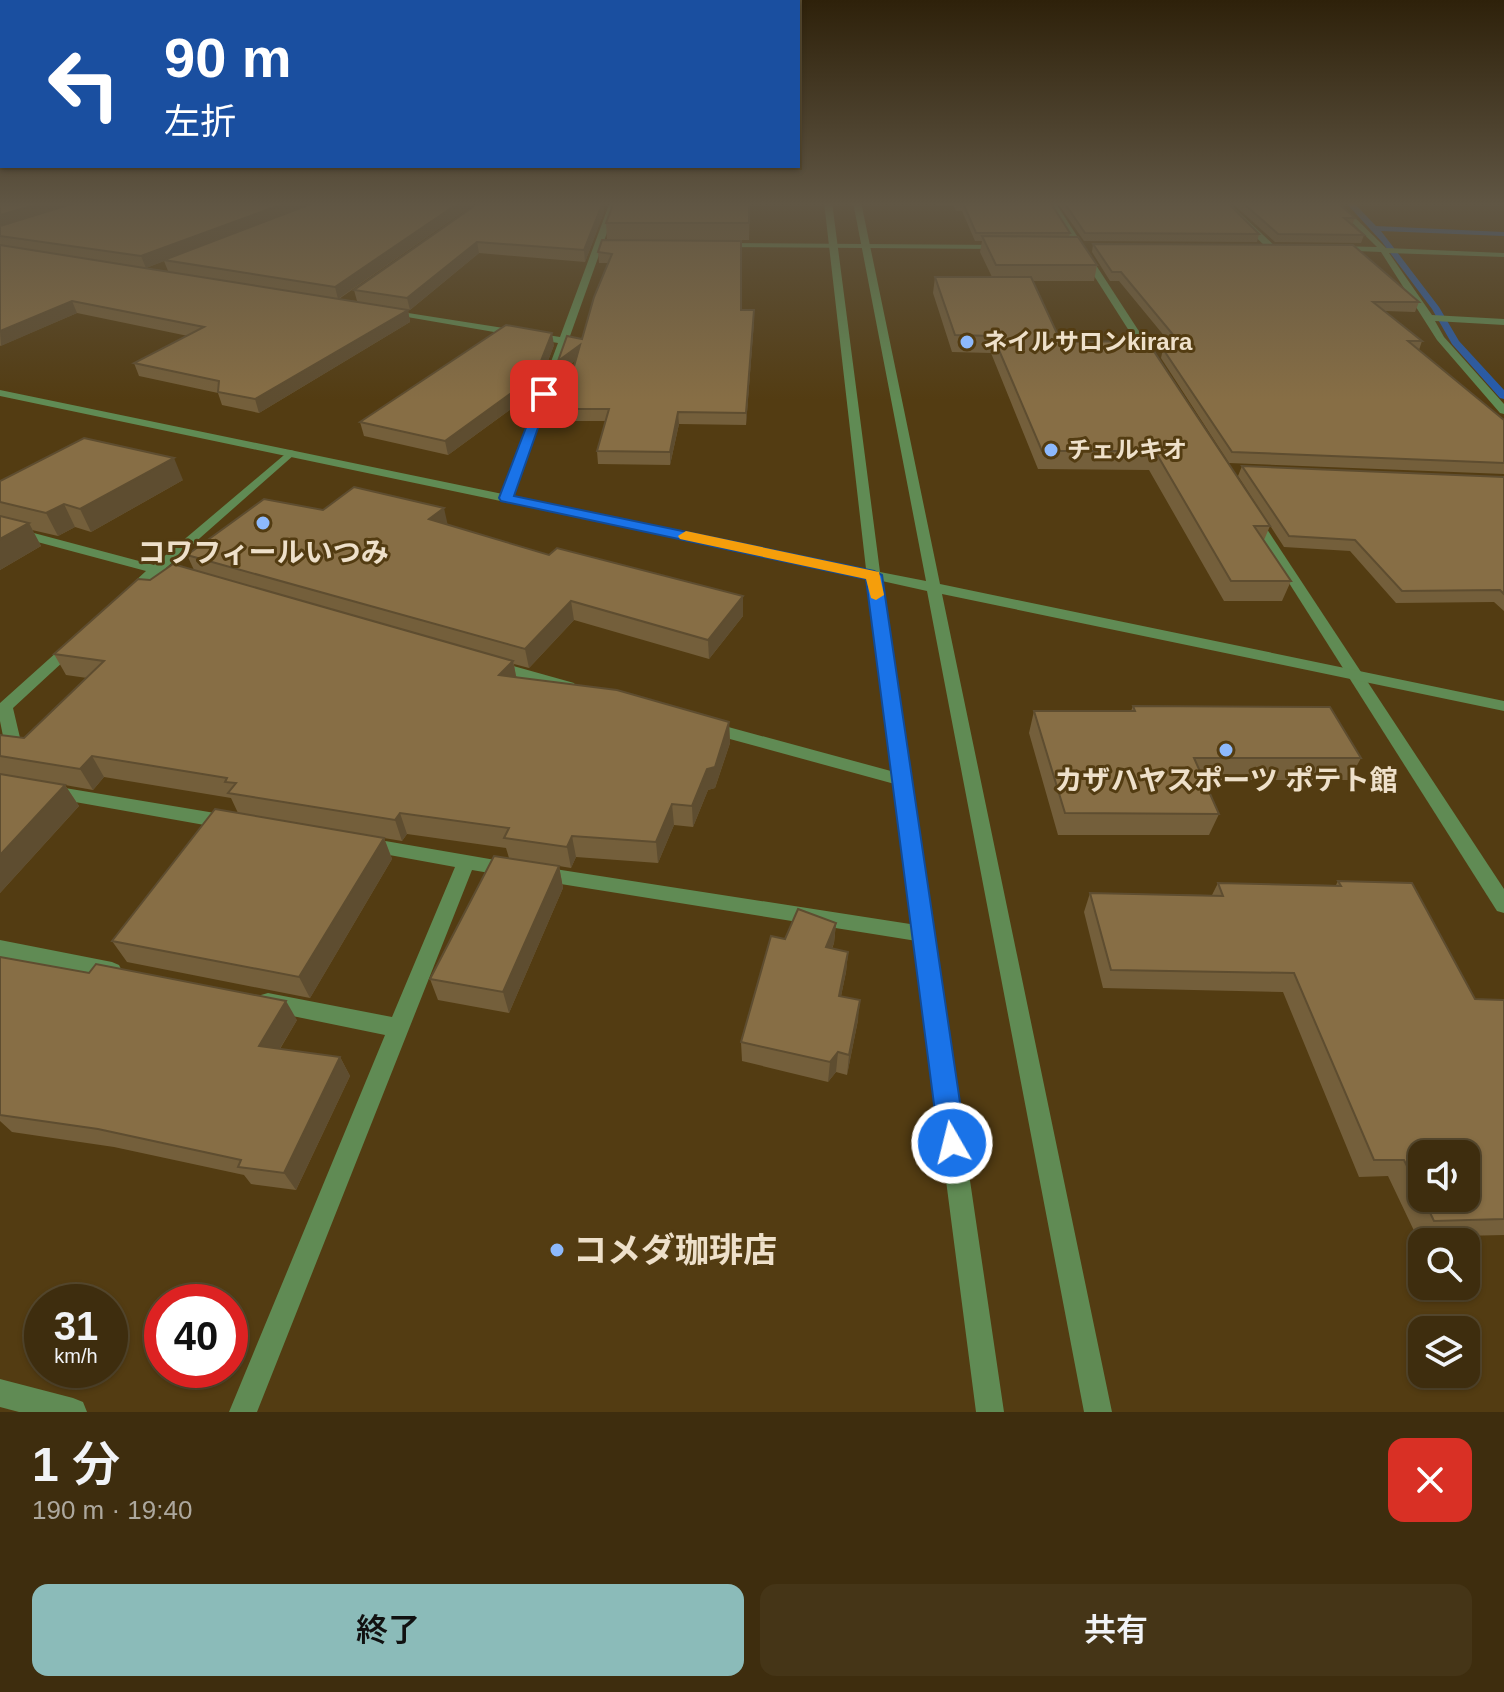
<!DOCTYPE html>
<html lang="ja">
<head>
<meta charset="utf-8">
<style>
  :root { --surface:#3e2d0e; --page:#453517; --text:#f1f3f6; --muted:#ada89e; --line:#57492e; --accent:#8bbbb9 }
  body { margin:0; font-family:Helvetica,"Noto Sans JP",sans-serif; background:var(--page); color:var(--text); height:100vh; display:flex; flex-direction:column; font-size:30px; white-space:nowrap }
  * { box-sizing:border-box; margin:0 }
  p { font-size:26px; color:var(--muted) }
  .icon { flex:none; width:44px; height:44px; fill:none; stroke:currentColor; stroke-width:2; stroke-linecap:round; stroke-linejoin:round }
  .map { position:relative; height:1412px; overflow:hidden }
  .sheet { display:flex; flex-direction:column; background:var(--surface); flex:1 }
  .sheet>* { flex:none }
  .hud { position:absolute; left:0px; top:0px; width:800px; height:168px; box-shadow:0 2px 6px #0004,0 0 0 2px var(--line); background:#1a4fa0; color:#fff; overflow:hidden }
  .controls { position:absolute; left:1408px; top:1140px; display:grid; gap:16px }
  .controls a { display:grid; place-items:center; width:72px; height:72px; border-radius:16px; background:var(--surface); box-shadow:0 2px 6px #0004,0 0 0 2px var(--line); font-size:40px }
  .speed { position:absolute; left:24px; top:1284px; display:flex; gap:16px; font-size:40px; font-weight:700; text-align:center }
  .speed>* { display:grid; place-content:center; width:104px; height:104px; border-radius:50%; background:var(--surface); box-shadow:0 2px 6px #0004,0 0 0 2px var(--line); line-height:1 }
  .speed small { font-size:20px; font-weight:400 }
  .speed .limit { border:12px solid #d22; background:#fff; color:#111 }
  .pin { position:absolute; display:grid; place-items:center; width:68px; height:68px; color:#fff; margin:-34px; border-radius:16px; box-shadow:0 4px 12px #0006 }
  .me { position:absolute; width:88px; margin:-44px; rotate:352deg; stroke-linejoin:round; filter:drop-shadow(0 0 6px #0008) }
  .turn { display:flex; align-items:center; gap:28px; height:168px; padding:0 32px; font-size:36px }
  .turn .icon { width:104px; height:104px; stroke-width:2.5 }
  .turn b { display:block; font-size:56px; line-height:68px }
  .round { display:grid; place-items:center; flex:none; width:84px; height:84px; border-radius:16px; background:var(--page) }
  .head { display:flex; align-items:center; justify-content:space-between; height:136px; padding:0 32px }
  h1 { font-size:48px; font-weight:600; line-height:60px }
  .button { display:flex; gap:16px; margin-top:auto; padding:16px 32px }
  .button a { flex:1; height:92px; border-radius:16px; background:var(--accent); color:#111; font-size:32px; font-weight:600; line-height:92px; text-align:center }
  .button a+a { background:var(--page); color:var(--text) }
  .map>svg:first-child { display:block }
</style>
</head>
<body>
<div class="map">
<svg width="1504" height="1412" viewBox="0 0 1504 1412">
  <rect width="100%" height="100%" fill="#533c12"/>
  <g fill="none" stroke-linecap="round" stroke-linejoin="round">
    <polygon fill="#235cb2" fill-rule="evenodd" points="1345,202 1353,202 1376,226 1504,232 1504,236 1381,231 1439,307 1459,341 1504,390 1504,399 1500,398 1452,344 1432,309 1382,242"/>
    <g fill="#608b54" fill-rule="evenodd">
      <polygon points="610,202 618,202 512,498 506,502 502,501 500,498 558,343 384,313 389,310 560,337"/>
      <polygon points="1047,202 1055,202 1157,359 1156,361 1147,359"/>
      <polygon points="1220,202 1228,202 1276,247 1276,251 1270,251"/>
      <polygon points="1331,202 1339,202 1386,248 1504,253 1504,257 1389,253 1432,315 1504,319 1504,325 1435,321 1444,337 1504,404 1504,414 1500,413 1437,340 1381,252 1333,250 1336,246 1377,247"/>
      <polygon points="720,243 1001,245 1005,247 1001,249 717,247"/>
      <polygon points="290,450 294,451 294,455 166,568 189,574 191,577 189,580 184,581 159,574 133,597 123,597 121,594 146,571 0,532 0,524 154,565"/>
      <polygon points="1255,516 1261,520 1504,889 1504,913 1497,911 1249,520"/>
      <polygon points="73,640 78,642 80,645 78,648 13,708 21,742 6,759 0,761 0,745 4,741 0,721 0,703 68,642"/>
      <polygon points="495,661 574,683 576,687 568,692 490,669 487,666"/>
      <polygon points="710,722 902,774 908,776 911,780 908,784 902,786 704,732 702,728 704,724"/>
      <polygon points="53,786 227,815 233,817 236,822 233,827 227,829 47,797 44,792 47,787"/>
      <polygon points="368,838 507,862 514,864 516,869 514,874 507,876 472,870 257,1412 229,1412 385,1035 268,1011 261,1009 257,1002 261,995 268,993 392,1017 455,867 362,850 359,845 362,840"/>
      <polygon points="542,867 923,926 930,928 933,934 930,940 923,942 542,881 535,879 533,874 535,869"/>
      <polygon points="0,940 112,962 119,965 122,971 119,977 112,980 0,958"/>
      <polygon points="0,1379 73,1398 83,1402 87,1412 19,1412 0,1407"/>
    </g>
    <polygon fill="#608b54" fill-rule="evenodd" points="824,202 832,202 880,572 926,581 853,202 861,202 940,584 1504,701 1504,711 942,594 1112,1412 1084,1412 927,591 882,581 1004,1412 976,1412 868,578 0,396 0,390 866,569"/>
  </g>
  <g fill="#745f3b" fill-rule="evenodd">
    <path d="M0,202H477L339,299L357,301L354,290L480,202L604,212L585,262L479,253L410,310H408L410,322L259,413L222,405L218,393L139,376L134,363L188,336L77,313L0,346ZM164,261L168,271L146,268Z"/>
    <polygon points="750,202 749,240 607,240 606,223"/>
    <polygon points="934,202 1050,202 1070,233 1069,237 1097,265 1094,281 1032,281 1061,342 1270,526 1264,540 1291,581 1282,601 1224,601 1149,470 1038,469 991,353 952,352 933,293 935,277 992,277 980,252 982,241 975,241 962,211 956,211 953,205 936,205"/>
    <polygon points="1057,202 1227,202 1259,234 1257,242 1084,241"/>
    <polygon points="1231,202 1337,202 1355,218 1352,225 1364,235 1361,243 1275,242"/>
    <polygon points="602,240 741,310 754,321 746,425 679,424 670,465 598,464 597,451 606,421 563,421 562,409 576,360 560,373 558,361 582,339 608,263 599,263 598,252"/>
    <polygon points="1093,244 1419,302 1415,312 1385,311 1422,341 1419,350 1504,420 1504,474 1229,463 1161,358 1163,349 1175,349 1119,281 1110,281 1092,252"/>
    <polygon points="554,345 537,390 448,455 364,436 360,422"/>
    <polygon points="1242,466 1504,477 1504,611 1494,602 1396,603 1350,551 1284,547 1238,476"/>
    <polygon points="183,480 91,532 75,527 58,536 32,530 41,546 0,570 0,481"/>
    <polygon points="323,510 447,525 743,616 709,659 574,620 529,668 514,664 516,677 729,722 730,743 715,788 708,790 693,827 674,825 658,863 576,857 571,868 559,866 563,888 509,1013 438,1000 430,979 509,858 506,848 407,834 402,841 384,838 392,859 310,998 127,962 112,941 238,813 231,798 104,777 93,790 65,785 79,806 0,893 0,735 24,738 87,678 66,675 54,654 150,580 194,570 187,555"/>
    <polygon points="1133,706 1361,758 1349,780 1203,780 1219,814 1209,835 1058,835 1029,733 1034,711 1131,711"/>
    <path d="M1338,881L1475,999L1504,1000V1235L1417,1237L1388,1176L1359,1177L1283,992L1103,988L1084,912L1090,893L1212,895L1218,883L1336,885ZM1422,1154L1466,1198H1422Z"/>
    <polygon points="836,923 834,943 832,949 848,952 846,972 841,996 858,1020 847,1075 836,1072 828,1082 742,1061 741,1042 785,939"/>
    <polygon points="0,957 297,1020 280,1049 340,1057 350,1076 296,1190 251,1184 244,1175 114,1147 12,1132 0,1121"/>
  </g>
  <g fill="#5e4d30">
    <polygon points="45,202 84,202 0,228 0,215"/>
    <polygon points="288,202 319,202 146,268 141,256"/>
    <polygon points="460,202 477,202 338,299 335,287"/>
    <polygon points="603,202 604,212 585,262 584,250"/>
    <polygon points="477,242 479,253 410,310 407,298"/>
    <polygon points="72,301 77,313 1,346 0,331"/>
    <polygon points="408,310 410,322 259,413 255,399"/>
    <polygon points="754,310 754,321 746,425 746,413"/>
    <polygon points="552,333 554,345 537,390 448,455 445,441"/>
    <polygon points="580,345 581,356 560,373 558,361"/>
    <polygon points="678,412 679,424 670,465 670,452"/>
    <polygon points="174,458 183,480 91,532 80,509"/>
    <polygon points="64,504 75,527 58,536 46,513"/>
    <polygon points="444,508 448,526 429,519"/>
    <polygon points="29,523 41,546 0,570 0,539"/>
    <polygon points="743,596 743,616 709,659 708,640"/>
    <polygon points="571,601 574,620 529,668 525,649"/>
    <polygon points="513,661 517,681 499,675"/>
    <polygon points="729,722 730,743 715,788 708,790 693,827 692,806 707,769"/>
    <polygon points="92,756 104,777 93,790 80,769"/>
    <polygon points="65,785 79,806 0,893 0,855"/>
    <polygon points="672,804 674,825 658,863 656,842"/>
    <polygon points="400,813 407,834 402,841 395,820"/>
    <polygon points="572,836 576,857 571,868 567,847"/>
    <polygon points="384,838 392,859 310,998 299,977"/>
    <polygon points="559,866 563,888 509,1013 503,992"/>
    <polygon points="836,923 834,943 824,968 826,947"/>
    <polygon points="848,952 846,972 837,1016 839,996"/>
    <polygon points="860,1000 858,1020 847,1075 849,1055"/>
    <polygon points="286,1001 297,1020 270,1065 259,1046"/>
    <polygon points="838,1052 836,1072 828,1082 830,1062"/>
    <polygon points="340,1057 350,1076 296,1190 284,1173"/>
  </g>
  <g fill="#876e45" stroke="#5e4d30" stroke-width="2">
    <polygon points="0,202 45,202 0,215"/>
    <polygon points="78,202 288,202 141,256 0,236 0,226"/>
    <polygon points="316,202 460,202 335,287 164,260"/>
    <polygon points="480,202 603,202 584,250 477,242 407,298 354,290"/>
    <polygon points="614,202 749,202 749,223 606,223"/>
    <polygon points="956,202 1050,202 1070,233 976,233 963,203"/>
    <polygon points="1064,202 1227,202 1259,234 1085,233"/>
    <polygon points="1242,202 1337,202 1355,218 1344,218 1364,235 1278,234"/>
    <polygon points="982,236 1078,237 1097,265 996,265"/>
    <polygon points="602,240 741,241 741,310 754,310 746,413 678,412 670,452 597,451 609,409 562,409 580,345 558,361 567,336 582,339 594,297 612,254 598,252"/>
    <polygon points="1093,244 1353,245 1419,302 1373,302 1422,341 1408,341 1504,420 1504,463 1232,452 1163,349 1185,349 1121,272 1112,272"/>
    <polygon points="0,245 408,310 255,399 218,392 219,381 134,363 204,327 72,301 0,331"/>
    <polygon points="935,277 1031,277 1061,342 1147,341 1270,526 1254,526 1291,581 1231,581 1155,451 1042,451 993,336 955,335"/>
    <polygon points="506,325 552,333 535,376 445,441 360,422"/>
    <polygon points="84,438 174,458 80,509 64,504 46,513 0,502 0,481"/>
    <polygon points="1242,466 1504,477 1504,594 1500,590 1402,591 1355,540 1289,536"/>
    <polygon points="354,487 444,508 429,519 549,555 557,548 743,596 708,640 571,601 525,649 187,555 264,499 323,510"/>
    <polygon points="0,516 29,523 0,539"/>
    <polygon points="173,564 513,661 499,675 617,690 729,722 715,767 707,769 692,806 672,804 656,842 572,836 567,847 504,838 509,828 400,813 395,820 228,793 236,783 225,782 227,778 92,756 80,769 0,756 0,735 24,738 104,661 54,654 138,579 150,580"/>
    <polygon points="1133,706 1330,707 1361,758 1194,758 1219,814 1065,813 1034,711 1135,711"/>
    <polygon points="0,774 65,785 0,855"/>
    <polygon points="215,809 384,838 299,977 112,941"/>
    <polygon points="494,856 559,866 503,992 430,979"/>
    <polygon points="1338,881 1412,883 1475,999 1504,1000 1504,1219 1434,1221 1423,1198 1466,1198 1466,1154 1422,1154 1422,1196 1404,1160 1374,1160 1294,973 1111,970 1090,893 1223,896 1218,883 1341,886"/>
    <polygon points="798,909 836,923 826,947 848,952 839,996 860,1000 849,1055 838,1052 830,1062 741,1042 771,936 785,939"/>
    <polygon points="0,957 89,973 96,964 286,1001 259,1046 340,1057 284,1173 238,1167 241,1160 98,1129 0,1115"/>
  </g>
  <linearGradient id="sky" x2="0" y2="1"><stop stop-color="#2e210a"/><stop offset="0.51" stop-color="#605644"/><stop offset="1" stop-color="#605644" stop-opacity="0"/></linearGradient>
  <rect width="1504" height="400" fill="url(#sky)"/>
  <polygon fill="#1a73e8" stroke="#114b97" stroke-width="2" points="540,391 550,394 514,496 874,571 882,575 966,1143 962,1153 952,1157 943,1153 939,1143 866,579 501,501 499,498"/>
  <polygon fill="#f59e0b" points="686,531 879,572 884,595 876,600 871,598 866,579 680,539 678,536"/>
  <g fill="#8db9fc" stroke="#533c12" stroke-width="3">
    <circle cx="967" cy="342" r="8"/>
    <circle cx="1051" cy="450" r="8"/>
    <circle cx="263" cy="523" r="8"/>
    <circle cx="1226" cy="750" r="8"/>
    <circle cx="557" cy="1250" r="8"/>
  </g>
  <g text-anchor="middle" stroke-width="6" stroke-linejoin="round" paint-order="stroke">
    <g font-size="24" font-weight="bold" fill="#eee0ca" stroke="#533c12" text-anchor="start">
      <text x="983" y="350">ネイルサロンkirara</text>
      <text x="1067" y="458">チェルキオ</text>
    </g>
    <g font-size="28" font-weight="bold" fill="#eee0ca" stroke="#533c12">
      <text x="263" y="562">コワフィールいつみ</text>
      <text x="1226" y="790">カザハヤスポーツ ポテト館</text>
    </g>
    <g font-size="34" font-weight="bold" fill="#eee0ca" stroke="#533c12" text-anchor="start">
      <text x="573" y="1262">コメダ珈琲店</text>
    </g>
  </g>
</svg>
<div class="controls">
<a><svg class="icon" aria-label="sound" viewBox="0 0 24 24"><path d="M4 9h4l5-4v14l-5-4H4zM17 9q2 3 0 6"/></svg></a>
<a><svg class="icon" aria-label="search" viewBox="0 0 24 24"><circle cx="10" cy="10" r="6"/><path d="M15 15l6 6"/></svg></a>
<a><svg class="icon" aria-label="layers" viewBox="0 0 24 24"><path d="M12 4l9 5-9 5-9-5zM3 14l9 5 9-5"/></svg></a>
</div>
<div class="speed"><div>31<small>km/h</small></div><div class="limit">40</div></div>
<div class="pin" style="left:544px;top:394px;background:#d93025"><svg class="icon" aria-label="arrive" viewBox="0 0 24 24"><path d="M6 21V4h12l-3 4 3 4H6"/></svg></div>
<svg class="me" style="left:952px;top:1143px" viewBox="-20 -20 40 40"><circle r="17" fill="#1a73e8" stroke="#fff" stroke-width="3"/><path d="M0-11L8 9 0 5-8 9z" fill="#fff"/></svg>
<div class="hud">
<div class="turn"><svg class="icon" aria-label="left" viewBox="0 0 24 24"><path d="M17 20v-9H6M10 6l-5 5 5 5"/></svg><div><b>90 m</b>左折</div></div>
</div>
</div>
<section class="sheet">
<div class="head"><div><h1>1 分</h1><p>190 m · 19:40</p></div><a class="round" style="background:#d93025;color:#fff"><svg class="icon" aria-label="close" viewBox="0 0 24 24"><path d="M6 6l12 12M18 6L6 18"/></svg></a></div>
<div class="button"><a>終了</a><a>共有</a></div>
</section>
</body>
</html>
